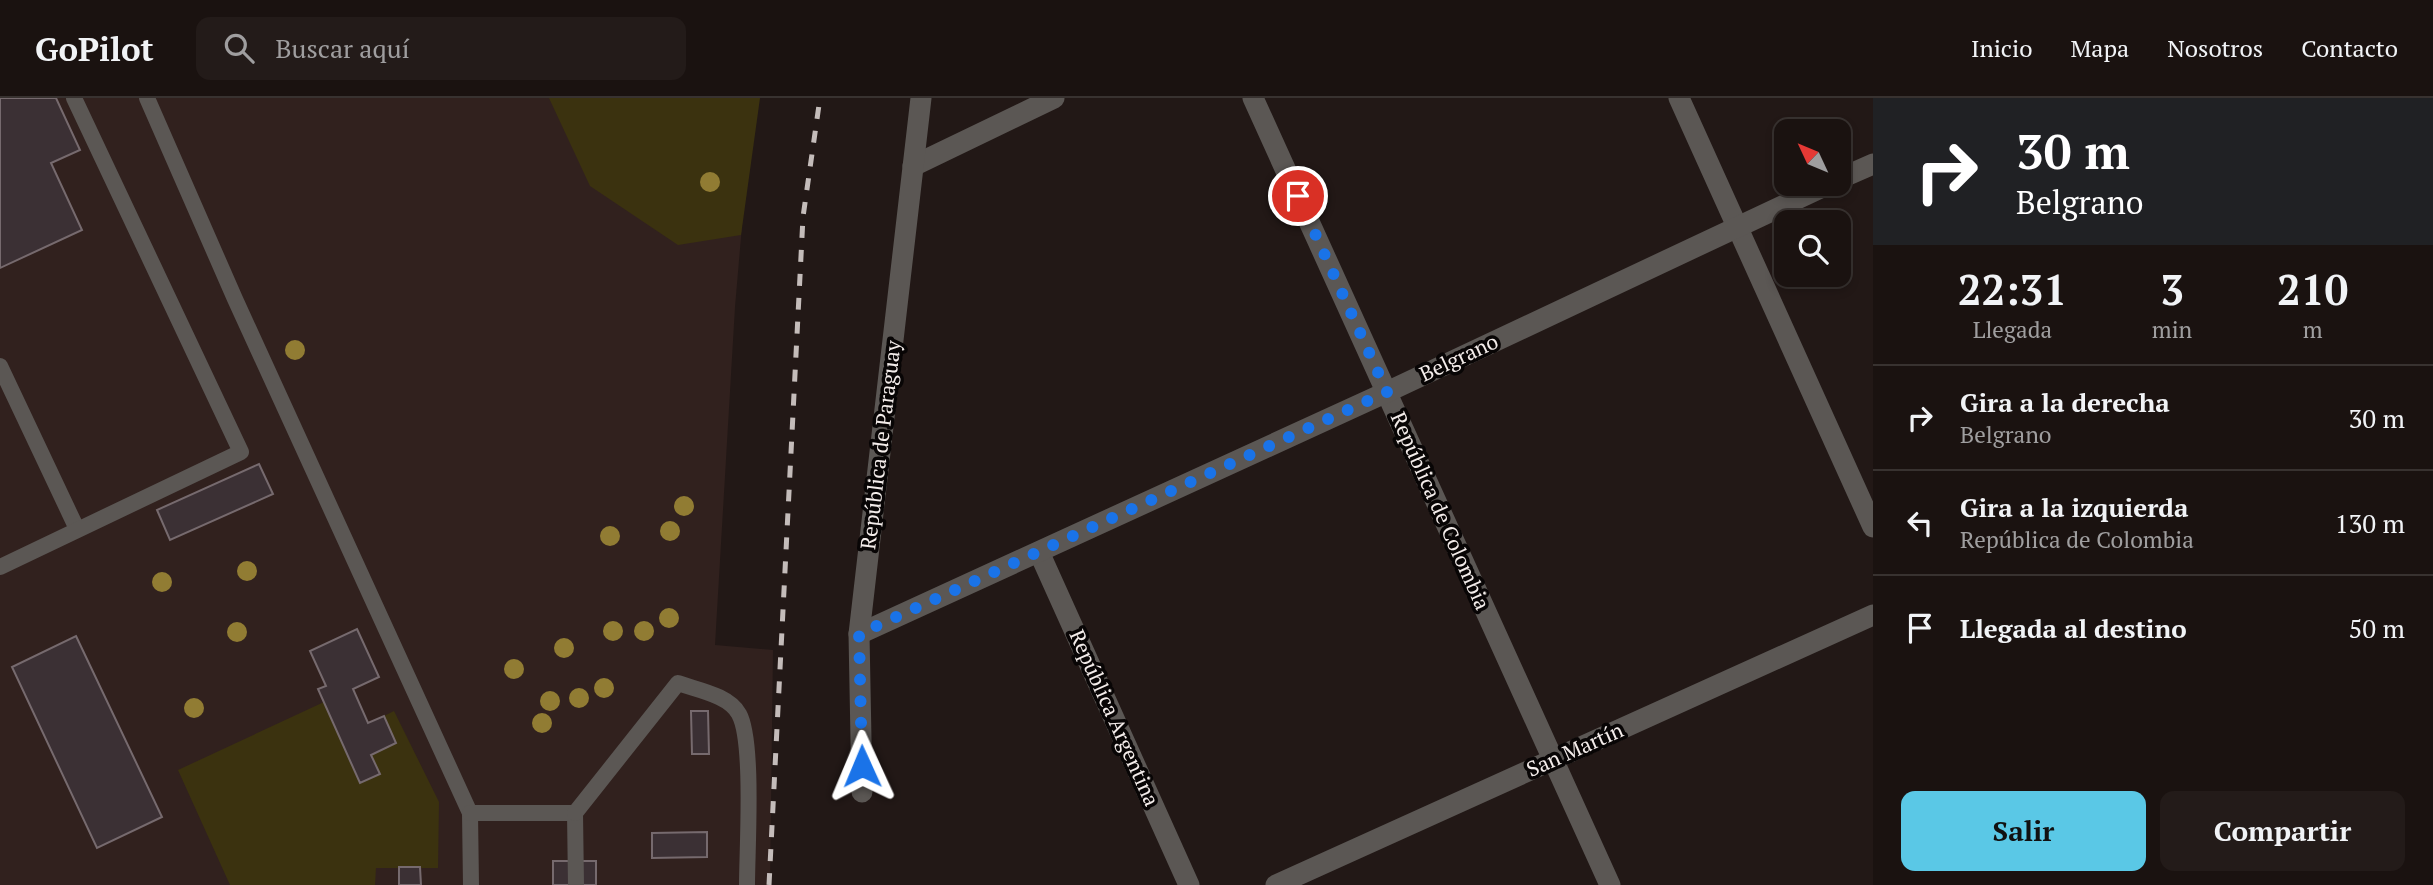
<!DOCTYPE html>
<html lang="es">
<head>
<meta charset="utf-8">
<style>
  :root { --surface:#1a1210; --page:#231b19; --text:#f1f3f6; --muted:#9f9e9f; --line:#383230; --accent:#5ac8e6 }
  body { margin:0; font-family:"PT Serif",serif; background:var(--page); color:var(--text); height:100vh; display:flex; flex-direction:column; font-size:26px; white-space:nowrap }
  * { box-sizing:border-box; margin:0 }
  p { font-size:23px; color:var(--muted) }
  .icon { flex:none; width:38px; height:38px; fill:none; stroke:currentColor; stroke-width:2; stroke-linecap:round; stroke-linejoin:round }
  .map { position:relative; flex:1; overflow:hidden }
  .drawer { display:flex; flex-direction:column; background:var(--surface); width:560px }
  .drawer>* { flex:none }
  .hud { background:#202124; color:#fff; overflow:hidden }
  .needle { width:46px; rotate:314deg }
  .controls { position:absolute; left:1774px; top:21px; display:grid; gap:14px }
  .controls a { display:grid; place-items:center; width:77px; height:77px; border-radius:14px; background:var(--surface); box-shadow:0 4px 10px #0003,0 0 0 2px var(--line); font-size:35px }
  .pin { position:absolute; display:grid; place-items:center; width:60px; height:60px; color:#fff; margin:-30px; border:4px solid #fff; border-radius:50%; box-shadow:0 2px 7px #0007 }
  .me { position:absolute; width:77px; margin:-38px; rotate:359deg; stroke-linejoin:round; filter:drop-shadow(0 0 5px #0008) }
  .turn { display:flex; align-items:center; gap:24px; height:147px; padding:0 28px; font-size:32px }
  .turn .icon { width:91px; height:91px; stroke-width:2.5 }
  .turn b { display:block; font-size:49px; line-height:60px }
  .eta { display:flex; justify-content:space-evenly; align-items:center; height:119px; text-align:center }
  .eta b { font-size:42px; font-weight:800; line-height:49px }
  .primary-button { display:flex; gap:14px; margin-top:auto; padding:14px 28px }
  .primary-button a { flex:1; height:80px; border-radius:14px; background:var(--accent); color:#111; font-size:28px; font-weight:800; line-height:80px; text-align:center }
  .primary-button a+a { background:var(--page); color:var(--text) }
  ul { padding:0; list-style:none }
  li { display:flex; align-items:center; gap:21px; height:105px; padding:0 28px; border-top:2px solid var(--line) }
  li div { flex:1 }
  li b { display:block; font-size:26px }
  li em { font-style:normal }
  header { display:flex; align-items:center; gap:42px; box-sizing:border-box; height:98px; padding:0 35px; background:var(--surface); border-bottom:2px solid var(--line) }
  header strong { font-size:33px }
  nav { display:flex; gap:38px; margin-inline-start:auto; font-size:24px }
  .search { width:490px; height:63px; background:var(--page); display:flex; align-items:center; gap:18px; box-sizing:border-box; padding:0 24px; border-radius:14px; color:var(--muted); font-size:26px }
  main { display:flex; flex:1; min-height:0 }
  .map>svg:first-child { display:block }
</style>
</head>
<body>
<header>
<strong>GoPilot</strong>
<div class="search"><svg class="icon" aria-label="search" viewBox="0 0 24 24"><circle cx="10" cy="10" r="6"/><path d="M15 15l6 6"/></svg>Buscar aquí</div>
<nav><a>Inicio</a><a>Mapa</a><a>Nosotros</a><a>Contacto</a></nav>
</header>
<main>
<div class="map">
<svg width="1873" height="787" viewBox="0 0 1873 787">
  <rect width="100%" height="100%" fill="#221816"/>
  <polygon fill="#31211e" points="0,0 753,0 735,209 715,547 773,552 770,787 0,787"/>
  <g fill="#3b320f">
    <polygon points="549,0 760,0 741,137 678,147 590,88"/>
    <polygon points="324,604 360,685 380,676 371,657 396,645 384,618 394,613 439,704 438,770 376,770 375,787 230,787 178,672"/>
  </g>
  <g fill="#3b3034" stroke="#766a6e" stroke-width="2">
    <polygon points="0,0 56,0 80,52 51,65 82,132 0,170"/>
    <polygon points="259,366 273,396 170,442 157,412"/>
    <polygon points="357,531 379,579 353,591 368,625 384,618 396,645 371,657 380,676 360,685 318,591 326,588 310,553"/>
    <polygon points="76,538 162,719 97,750 12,569"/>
    <polygon points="691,613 708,613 709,656 692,656"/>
    <polygon points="707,734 707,759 652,760 652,735"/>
    <rect x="553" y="763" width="43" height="24"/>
    <polygon points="399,769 420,769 421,787 399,787"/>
  </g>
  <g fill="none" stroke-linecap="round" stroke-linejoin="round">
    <g stroke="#5b5754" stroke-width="16">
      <polyline points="147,0 235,201 470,715 471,787"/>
      <polyline points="0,268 77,431"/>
      <polyline points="0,469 241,354 74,0"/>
      <polyline points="470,715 575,715 576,787"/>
      <path d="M575,715L678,585C697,592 729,597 739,616C754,643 747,751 747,787"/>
    </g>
    <g stroke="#5b5754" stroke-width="21">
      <polyline points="1253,0 1610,787"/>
      <polyline points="1679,0 1873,429"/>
      <polyline points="913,68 1054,0"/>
      <polyline points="1839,81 1873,66"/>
      <polyline points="1039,454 1189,787"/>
      <polyline points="859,536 1387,294 1829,86"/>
      <polyline points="862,694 859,536 921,0"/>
      <polyline points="1276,787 1873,517"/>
    </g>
    <polyline stroke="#c4bcba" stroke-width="5" stroke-dasharray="12 12" stroke-linecap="butt" points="769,787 803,119 820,0"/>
  </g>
  <g fill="#917c33">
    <circle cx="710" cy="84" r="10"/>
    <circle cx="295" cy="252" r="10"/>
    <circle cx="684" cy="408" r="10"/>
    <circle cx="670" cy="433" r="10"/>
    <circle cx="610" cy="438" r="10"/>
    <circle cx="247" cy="473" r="10"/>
    <circle cx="162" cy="484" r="10"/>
    <circle cx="669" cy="520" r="10"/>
    <circle cx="613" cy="533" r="10"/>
    <circle cx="644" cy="533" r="10"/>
    <circle cx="237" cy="534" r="10"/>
    <circle cx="564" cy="550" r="10"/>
    <circle cx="514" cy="571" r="10"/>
    <circle cx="604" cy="590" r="10"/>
    <circle cx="579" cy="600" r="10"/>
    <circle cx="550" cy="603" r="10"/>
    <circle cx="194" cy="610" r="10"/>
    <circle cx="542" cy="625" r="10"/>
  </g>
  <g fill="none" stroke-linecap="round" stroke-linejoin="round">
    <polyline stroke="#1a73e8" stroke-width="12" stroke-dasharray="0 21.6" points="862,668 859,536 1387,294 1298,98"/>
  </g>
  <g text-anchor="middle" stroke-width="7" stroke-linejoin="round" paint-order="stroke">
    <g font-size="21" fill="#f3ecea" stroke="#080505">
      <text transform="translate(1459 260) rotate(-25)" y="7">Belgrano</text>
      <text transform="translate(881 347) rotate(-83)" y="7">República de Paraguay</text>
      <text transform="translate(1440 413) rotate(66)" y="7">República de Colombia</text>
      <text transform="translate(1114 620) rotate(66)" y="7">República Argentina</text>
      <text transform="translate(1575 652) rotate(-24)" y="7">San Martín</text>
    </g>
  </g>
</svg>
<div class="controls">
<a><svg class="needle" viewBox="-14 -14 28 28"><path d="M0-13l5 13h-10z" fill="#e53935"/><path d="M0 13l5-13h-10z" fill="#9f9e9f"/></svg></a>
<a><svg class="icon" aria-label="search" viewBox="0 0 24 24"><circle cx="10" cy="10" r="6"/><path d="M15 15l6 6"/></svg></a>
</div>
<div class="pin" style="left:1298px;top:98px;background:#d93025"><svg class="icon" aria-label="arrive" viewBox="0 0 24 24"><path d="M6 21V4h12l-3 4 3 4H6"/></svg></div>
<svg class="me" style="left:862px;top:668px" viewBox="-20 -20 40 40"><path d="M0-17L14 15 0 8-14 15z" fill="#1a73e8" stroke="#fff" stroke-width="4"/></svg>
</div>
<section class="drawer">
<div class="hud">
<div class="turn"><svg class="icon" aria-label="right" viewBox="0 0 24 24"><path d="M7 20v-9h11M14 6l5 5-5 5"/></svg><div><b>30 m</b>Belgrano</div></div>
</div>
<div class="eta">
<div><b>22:31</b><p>Llegada</p></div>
<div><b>3</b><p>min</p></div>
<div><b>210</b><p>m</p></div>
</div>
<ul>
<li><svg class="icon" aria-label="right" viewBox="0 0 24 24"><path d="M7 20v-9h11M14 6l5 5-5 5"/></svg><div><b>Gira a la derecha</b><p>Belgrano</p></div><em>30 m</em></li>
<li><svg class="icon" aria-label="left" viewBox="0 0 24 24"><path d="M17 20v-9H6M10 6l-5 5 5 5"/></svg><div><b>Gira a la izquierda</b><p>República de Colombia</p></div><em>130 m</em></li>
<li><svg class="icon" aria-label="arrive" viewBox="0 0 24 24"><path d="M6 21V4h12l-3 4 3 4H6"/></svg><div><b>Llegada al destino</b></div><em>50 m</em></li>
</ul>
<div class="primary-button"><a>Salir</a><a>Compartir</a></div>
</section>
</main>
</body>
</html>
